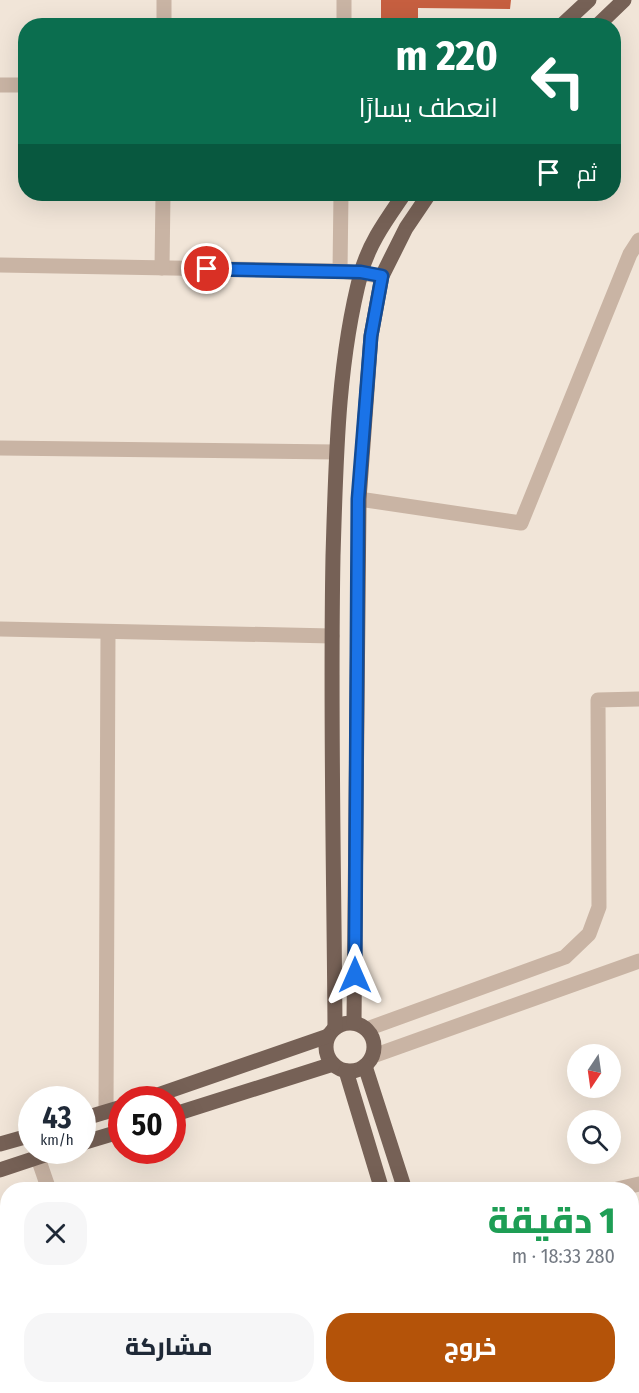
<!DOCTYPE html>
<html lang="ar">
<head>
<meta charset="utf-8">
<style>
  :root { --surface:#fff; --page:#f6f6f7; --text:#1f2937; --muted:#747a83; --accent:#b45309 }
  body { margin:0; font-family:"Fira Sans Condensed",Cairo,sans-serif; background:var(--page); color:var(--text); direction:rtl; height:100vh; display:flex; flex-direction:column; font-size:22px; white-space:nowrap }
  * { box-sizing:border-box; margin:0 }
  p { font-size:20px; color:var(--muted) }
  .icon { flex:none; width:33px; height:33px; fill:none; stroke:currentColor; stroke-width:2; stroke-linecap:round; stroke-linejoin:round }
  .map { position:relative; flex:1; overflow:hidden; direction:ltr }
  .details { position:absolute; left:0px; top:1182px; width:639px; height:212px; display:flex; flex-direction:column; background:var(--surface); border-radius:24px 24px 0 0; box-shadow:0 6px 24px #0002; direction:rtl }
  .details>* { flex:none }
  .top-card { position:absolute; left:18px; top:18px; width:603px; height:183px; border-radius:24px; box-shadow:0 6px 24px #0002; direction:rtl; background:#0b6e4f; color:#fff; overflow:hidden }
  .needle { width:39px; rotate:193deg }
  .buttons { position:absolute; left:567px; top:1044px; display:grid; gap:12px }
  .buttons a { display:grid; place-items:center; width:54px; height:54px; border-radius:50%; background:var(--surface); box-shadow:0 6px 24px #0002; font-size:30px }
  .speed { position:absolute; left:18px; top:1086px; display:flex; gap:12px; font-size:30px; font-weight:700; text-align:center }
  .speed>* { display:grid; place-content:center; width:78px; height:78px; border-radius:50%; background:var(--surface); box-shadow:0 6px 24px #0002; line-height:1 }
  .speed small { font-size:15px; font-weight:400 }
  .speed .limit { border:9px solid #d22; background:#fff; color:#111 }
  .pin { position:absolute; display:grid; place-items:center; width:51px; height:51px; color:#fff; margin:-26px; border:3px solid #fff; border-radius:50%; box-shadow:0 2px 6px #0007 }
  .me { position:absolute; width:66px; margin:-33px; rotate:0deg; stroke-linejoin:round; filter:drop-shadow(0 0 4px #0008) }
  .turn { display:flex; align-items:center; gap:21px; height:126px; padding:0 24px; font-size:27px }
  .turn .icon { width:78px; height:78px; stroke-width:2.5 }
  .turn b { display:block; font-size:42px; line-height:51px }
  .then { display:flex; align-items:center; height:57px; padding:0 24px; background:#0003; gap:12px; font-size:22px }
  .round { display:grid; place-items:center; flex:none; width:63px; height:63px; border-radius:24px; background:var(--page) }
  .head { display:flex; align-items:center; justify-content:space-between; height:102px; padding:0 24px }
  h1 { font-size:36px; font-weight:800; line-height:45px; color:#1e9e55 }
  .button { display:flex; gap:12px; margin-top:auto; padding:12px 24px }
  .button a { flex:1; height:69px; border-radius:24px; background:var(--accent); color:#fff; font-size:24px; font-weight:800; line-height:69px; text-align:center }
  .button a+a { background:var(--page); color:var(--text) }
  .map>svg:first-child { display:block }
</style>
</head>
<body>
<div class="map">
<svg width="639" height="1393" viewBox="0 0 639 1393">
  <rect width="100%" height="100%" fill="#f1e5d8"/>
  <polygon fill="#c65f40" points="381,0 511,0 510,9 418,8 418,26 381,26"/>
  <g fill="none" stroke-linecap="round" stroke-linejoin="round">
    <g stroke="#c9b4a4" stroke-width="15">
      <polyline points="164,26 164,0"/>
      <polyline points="344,26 344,0"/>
      <polyline points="0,85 26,85"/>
      <polyline points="0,265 340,271 382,276"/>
      <polyline points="162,268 163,194"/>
      <polyline points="340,271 341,194"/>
      <polyline points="0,448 336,452"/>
      <polyline points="359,499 521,523 630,254 639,240"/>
      <polyline points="0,629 332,636"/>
      <polyline points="367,1029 565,957 589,934 599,907 598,700 639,699"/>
      <polyline points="373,1056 639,961"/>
      <polyline points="106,1112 108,632"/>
      <polyline points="38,1158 49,1190"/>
      <polyline points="613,1190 639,1184"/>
      <polyline points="116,1386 119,1393"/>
    </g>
    <g stroke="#766156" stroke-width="15">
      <polyline points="561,26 589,0"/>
      <polyline points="597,26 624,0"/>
      <circle cx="350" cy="1047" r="24"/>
      <polyline points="354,1023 359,499 371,336 382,276 406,228 429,194"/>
      <path d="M335,1028C334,871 330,714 333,556C336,462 337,364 361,273C369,243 387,219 404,194"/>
      <polyline points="365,1066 405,1190"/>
      <polyline points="346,1071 382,1190"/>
      <polyline points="143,1100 328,1036"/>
      <polyline points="172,1115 333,1064"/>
      <polyline points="82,1119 122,1107"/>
      <polyline points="82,1143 122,1131"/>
      <polyline points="0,1144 32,1135"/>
      <polyline points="0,1170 60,1150"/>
      <polyline points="441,1386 443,1393"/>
      <polyline points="460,1386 462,1393"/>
    </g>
  </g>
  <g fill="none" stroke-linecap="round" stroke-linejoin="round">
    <g stroke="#114b97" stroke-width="15">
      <polyline id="route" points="207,269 361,272 382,276 371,336 358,499 355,975"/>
    </g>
    <use href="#route" stroke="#1a73e8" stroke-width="10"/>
  </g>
</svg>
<div class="buttons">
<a><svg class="needle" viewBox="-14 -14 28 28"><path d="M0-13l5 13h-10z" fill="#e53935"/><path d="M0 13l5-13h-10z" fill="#747a83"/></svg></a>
<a><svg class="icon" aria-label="search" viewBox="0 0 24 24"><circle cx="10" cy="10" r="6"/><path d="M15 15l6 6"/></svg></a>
</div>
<div class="speed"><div>43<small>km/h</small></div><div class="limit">50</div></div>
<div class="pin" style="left:207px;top:269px;background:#d93025"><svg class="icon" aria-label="arrive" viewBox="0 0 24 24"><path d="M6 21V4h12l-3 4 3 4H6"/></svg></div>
<svg class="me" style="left:355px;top:975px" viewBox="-20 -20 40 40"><path d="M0-17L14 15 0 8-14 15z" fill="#1a73e8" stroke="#fff" stroke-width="4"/></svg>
<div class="top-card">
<div class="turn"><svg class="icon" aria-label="left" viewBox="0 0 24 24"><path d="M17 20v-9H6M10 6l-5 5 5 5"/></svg><div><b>220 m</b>انعطف يسارًا</div></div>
<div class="then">ثم<svg class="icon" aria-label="arrive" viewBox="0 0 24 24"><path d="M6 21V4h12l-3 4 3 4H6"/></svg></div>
</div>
<section class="details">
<div class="head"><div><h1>1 دقيقة</h1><p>280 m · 18:33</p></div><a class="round"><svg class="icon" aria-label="close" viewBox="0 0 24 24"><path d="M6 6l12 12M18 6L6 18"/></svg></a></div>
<div class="button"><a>خروج</a><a>مشاركة</a></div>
</section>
</div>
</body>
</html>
